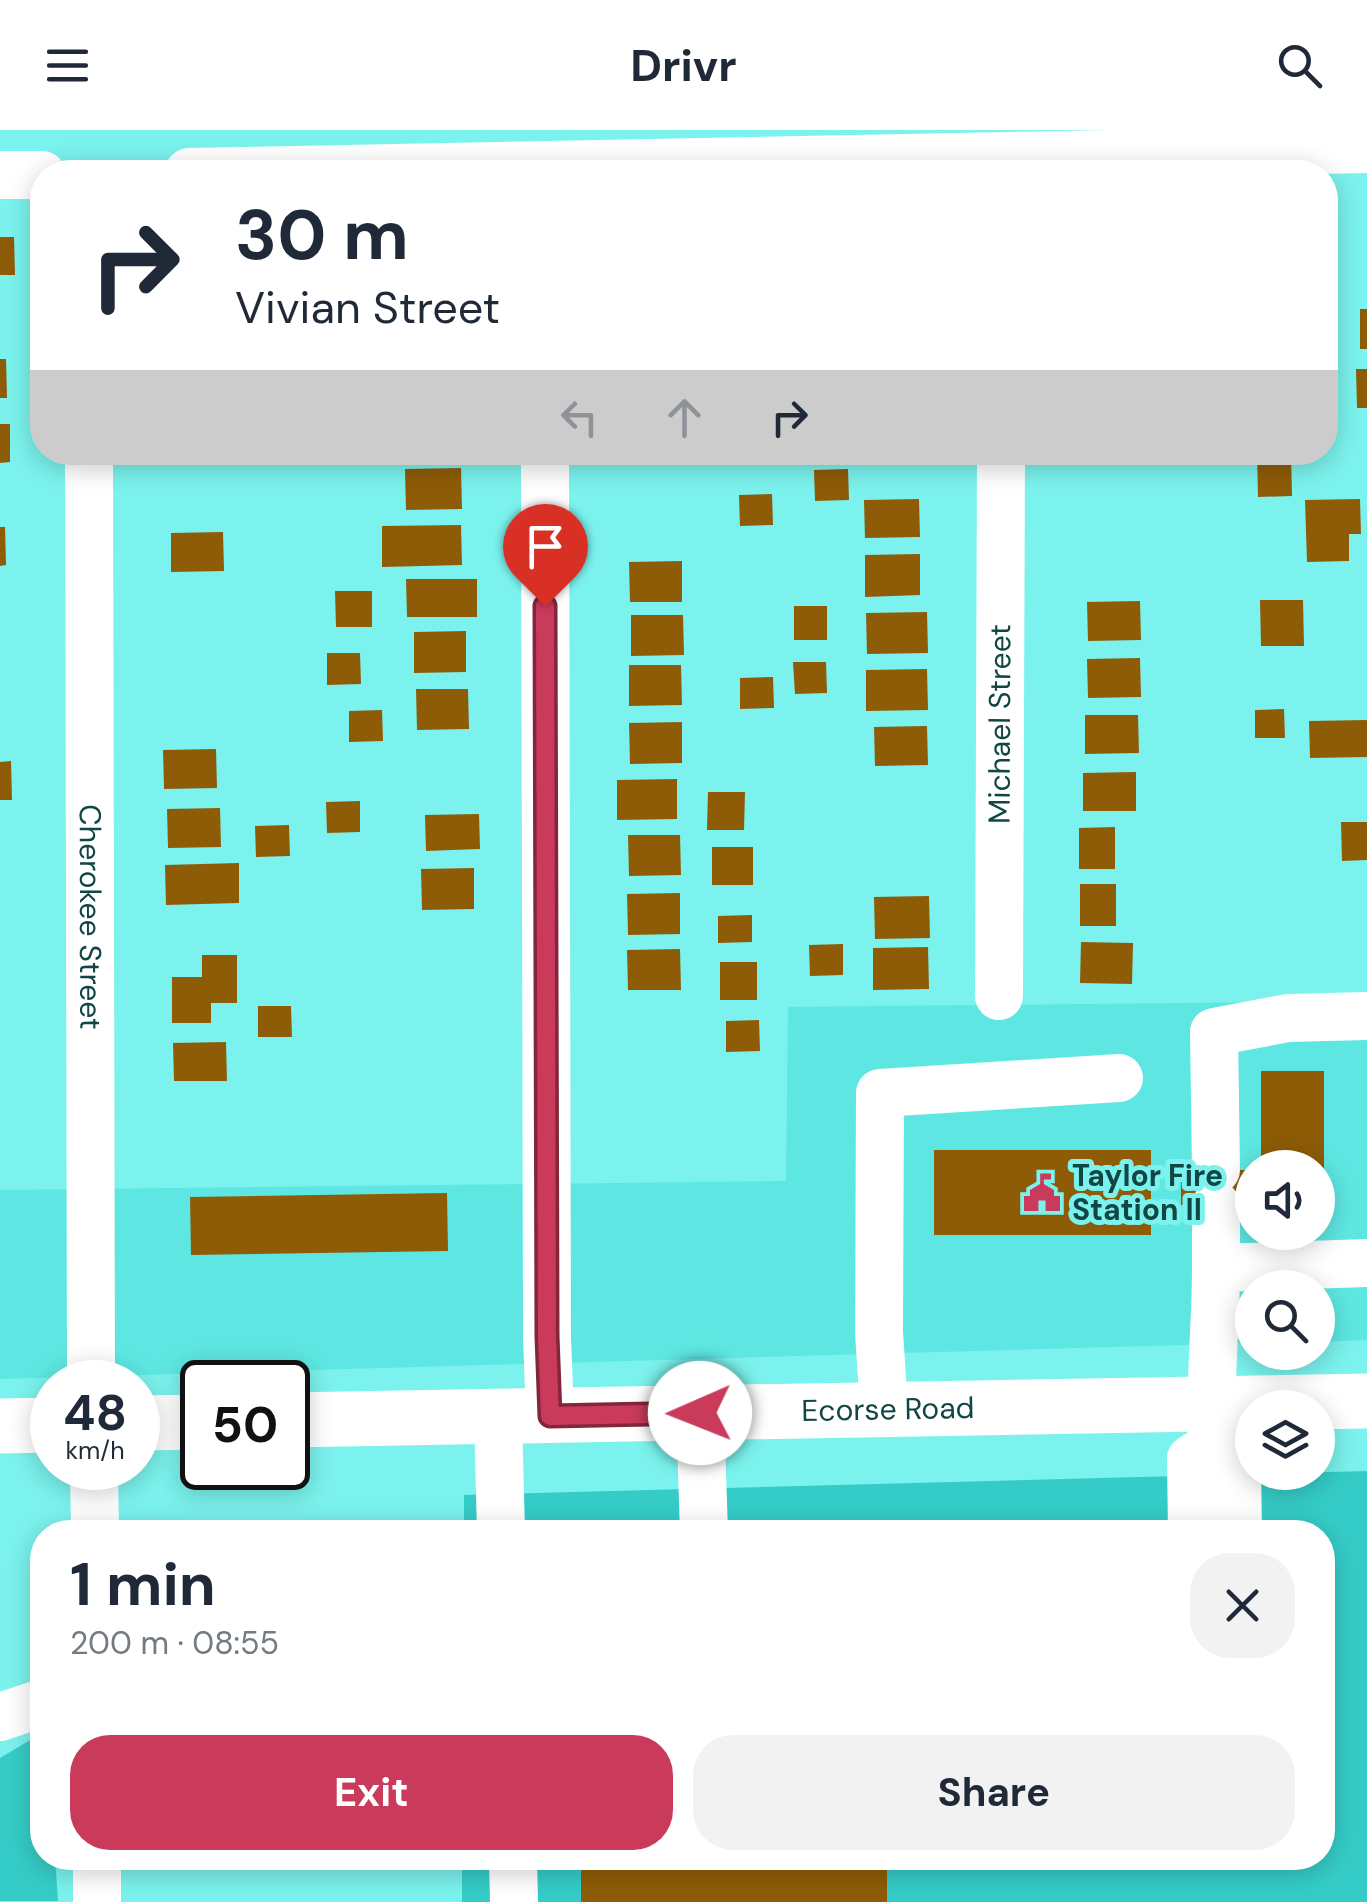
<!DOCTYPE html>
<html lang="en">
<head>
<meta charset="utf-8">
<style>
  :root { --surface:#fff; --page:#f2f2f3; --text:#1f2937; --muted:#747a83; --accent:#c93a5b }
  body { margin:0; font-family:"DM Sans",sans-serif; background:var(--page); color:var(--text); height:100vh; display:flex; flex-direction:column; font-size:38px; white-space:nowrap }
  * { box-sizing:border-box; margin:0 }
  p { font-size:32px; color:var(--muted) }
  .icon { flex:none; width:55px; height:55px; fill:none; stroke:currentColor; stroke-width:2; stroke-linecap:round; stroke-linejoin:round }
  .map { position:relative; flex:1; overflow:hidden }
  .sheet { position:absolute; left:30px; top:1390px; width:1305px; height:350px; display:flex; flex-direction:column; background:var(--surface); border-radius:40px; box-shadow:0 5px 25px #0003 }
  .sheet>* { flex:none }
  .guide { position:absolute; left:30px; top:30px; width:1308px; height:305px; border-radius:40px; box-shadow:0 5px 25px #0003; background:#fff; color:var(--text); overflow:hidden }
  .tools { position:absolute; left:1235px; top:1020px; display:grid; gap:20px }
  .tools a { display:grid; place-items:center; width:100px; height:100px; border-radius:50%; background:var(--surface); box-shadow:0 5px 25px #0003; font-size:50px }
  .speed { position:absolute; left:30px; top:1230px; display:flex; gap:20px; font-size:50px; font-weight:700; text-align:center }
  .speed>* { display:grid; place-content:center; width:130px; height:130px; border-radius:50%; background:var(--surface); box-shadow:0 5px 25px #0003; line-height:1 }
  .speed small { font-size:25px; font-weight:400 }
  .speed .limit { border:5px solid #111; border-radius:15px; background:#fff; color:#111 }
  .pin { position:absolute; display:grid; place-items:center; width:85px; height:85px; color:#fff; margin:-102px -42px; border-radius:50% 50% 50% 0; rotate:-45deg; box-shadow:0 0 10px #0007 }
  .pin .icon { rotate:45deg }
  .me { position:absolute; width:110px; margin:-55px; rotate:269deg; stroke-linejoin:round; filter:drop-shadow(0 0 8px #0008) }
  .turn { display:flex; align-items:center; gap:35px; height:210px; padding:0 40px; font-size:45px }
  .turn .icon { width:130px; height:130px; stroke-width:2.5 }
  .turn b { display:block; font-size:70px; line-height:85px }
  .lanes { display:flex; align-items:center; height:95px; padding:0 40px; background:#0003; justify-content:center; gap:50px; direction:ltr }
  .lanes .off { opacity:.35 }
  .round { display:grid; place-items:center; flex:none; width:105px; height:105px; border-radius:40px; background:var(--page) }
  .overview { display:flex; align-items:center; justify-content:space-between; height:170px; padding:0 40px }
  h1 { font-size:60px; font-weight:700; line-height:75px }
  .action { display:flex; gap:20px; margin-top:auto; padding:20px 40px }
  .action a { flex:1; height:115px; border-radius:40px; background:var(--accent); color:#fff; font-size:40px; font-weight:700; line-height:115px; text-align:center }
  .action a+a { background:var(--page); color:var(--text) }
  header { display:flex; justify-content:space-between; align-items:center; height:130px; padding:0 40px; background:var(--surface); font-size:45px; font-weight:700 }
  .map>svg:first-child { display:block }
</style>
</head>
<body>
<header><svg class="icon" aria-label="menu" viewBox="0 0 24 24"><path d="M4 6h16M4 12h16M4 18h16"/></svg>Drivr<svg class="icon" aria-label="search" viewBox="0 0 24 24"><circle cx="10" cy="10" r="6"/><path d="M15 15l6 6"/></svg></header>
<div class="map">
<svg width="1367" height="1772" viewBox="0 0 1367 1772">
  <rect width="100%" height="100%" fill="#7bf2ed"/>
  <path fill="#5ee7e2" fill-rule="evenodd" d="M1367,871V1210L1318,1212V1158H1252V1213L0,1249V1060L786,1051L788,877ZM1252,1038H1318V1102H1252Z"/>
  <g fill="#35ccc7">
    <polygon points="1367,1341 1367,1772 462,1772 462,1728 1322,1728 1322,1402 464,1402 464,1365"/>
    <polygon points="42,1603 42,1728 55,1728 58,1771 0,1771 0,1628"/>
  </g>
  <g fill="#8e5c07">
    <polygon points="0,107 14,107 15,145 0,145"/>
    <rect x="1360" y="179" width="7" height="40"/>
    <polygon points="0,229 6,229 7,268 0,268"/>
    <polygon points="1356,239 1367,239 1367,278 1357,278"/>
    <polygon points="0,294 10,294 10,332 0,333"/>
    <polygon points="171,322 224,322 224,328 171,329"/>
    <polygon points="1257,322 1291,322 1292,366 1258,367"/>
    <polygon points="461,338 462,379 406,380 405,339"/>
    <polygon points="848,339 849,370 815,371 814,340"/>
    <polygon points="772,364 773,395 740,396 739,365"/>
    <polygon points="919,369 920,407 865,408 864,370"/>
    <polygon points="1360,369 1361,404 1349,404 1349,431 1307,432 1305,370"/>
    <polygon points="461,395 462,435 382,437 382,396"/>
    <polygon points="0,397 5,397 6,435 0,436"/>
    <polygon points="223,402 224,441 171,442 171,403"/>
    <polygon points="920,424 920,465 865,467 865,425"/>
    <polygon points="682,431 682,472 630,472 629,432"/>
    <polygon points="406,449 477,449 477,487 407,487"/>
    <polygon points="335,461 372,461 372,497 336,497"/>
    <polygon points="1260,470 1303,470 1304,516 1261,516"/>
    <polygon points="1140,471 1141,510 1088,511 1087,472"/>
    <rect x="794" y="476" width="33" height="34"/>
    <polygon points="927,482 928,523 867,524 866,483"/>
    <polygon points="631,485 683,485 684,525 631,526"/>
    <polygon points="466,501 466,542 414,543 414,502"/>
    <polygon points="327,523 360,523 361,554 327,555"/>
    <polygon points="1140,528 1141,567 1088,568 1087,529"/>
    <polygon points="793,532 826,532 827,563 795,564"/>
    <polygon points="629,535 681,535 682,575 629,576"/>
    <polygon points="927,539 928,580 866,581 866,540"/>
    <polygon points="773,547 774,578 740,579 740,548"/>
    <polygon points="416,559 468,559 469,599 417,600"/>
    <polygon points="1284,579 1285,608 1255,608 1255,580"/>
    <polygon points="382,580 383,611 349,612 349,581"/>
    <polygon points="1085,585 1138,585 1139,623 1085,624"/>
    <polygon points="1367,590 1367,627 1310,628 1309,591"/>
    <polygon points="682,592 682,633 630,634 629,593"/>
    <polygon points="927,596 928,635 875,636 874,597"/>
    <polygon points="216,619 217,658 164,659 163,620"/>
    <polygon points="11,631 12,670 0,670 0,632"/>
    <polygon points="1136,642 1136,681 1083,681 1083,643"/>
    <polygon points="677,649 677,689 617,690 617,650"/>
    <polygon points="708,662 745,662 744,700 707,700"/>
    <polygon points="360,671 360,702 327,703 326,672"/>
    <polygon points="220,678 221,717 168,718 167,679"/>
    <polygon points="479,684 480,719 426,721 425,685"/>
    <polygon points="1341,692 1367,692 1367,730 1342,731"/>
    <polygon points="289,695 290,726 256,727 255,696"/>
    <polygon points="1115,697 1115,739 1079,739 1079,698"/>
    <polygon points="628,705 680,705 681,745 629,746"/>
    <rect x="712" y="717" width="41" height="38"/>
    <polygon points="239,733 239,773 166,775 165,735"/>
    <polygon points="474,738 474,779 422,780 421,739"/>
    <rect x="1080" y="754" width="36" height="42"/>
    <polygon points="680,763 680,804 628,805 627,764"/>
    <polygon points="929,766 930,808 875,809 874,767"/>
    <polygon points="752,785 752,812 718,813 718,786"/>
    <polygon points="1081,812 1133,813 1132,854 1080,853"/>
    <polygon points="843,814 843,845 810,846 809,815"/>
    <polygon points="928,817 929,859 873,860 873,818"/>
    <polygon points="680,819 681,860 628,860 627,820"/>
    <polygon points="202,825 237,825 237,873 211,873 211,893 172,893 172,847 202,847"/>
    <rect x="720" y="832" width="37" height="38"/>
    <polygon points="258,876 291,876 292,907 258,907"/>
    <polygon points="759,890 760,921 726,922 726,891"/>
    <polygon points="226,912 227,951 174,951 173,913"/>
    <polygon points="1261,941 1324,941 1324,1076 1318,1076 1318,1038 1261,1038"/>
    <rect x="934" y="1020" width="217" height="85"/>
    <rect x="1181" y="1040" width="71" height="35"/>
    <polygon points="447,1063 448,1121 191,1125 190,1067"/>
    <rect x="581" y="1728" width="306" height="44"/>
  </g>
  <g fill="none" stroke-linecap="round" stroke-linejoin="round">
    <g stroke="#fff" stroke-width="48">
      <polyline points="189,42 1367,19"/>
      <polyline points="0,45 42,45"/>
      <path id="s1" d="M89,322L91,1252"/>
      <polyline points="545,322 547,1207 550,1286"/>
      <path id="s2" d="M999,866L1001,322"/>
      <polyline points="1216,1040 1214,902 1288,888 1367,886"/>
      <polyline points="1216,1075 1216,1138"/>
      <polyline points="884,1280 879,1202 880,963 1119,948"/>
      <polyline points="700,1283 704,1402"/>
      <polyline points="498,1287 501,1402"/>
      <polyline points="94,1338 95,1402"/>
      <polyline points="1192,1402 1191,1329 1212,1316"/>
      <path d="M1238,1402L1237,1336L1212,1316C1209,1256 1216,1198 1216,1138L1367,1133"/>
      <polyline points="0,1587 42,1573"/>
      <polyline points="97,1728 97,1772"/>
      <polyline points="513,1728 514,1772"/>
    </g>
    <g stroke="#fff" stroke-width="55">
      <path id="s3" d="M288,1290L1367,1271"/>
      <polyline points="138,1293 202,1292"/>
      <polyline points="0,1296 52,1295"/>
    </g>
  </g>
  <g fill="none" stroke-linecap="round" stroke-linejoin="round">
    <g stroke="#83263b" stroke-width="25">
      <polyline id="route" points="545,476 547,1206 550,1286 700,1283"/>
    </g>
    <use href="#route" stroke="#c93a5b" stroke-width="18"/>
  </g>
  <defs>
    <g id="civic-bare" transform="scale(3)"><path d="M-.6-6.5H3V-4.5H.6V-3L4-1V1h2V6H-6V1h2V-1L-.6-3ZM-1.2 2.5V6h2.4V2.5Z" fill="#c93a5b" stroke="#7bf2ed" stroke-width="2.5" paint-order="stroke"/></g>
  </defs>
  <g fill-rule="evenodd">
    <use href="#civic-bare" x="1042" y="1063"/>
  </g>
  <g text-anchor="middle" stroke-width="10" stroke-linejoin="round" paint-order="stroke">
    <g font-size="30" fill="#104644" stroke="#7bf2ed">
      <text dy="10" stroke="none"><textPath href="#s2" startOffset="272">Michael Street</textPath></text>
      <text dy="10" stroke="none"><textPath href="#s1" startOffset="465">Cherokee Street</textPath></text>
      <text dy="10" stroke="none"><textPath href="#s3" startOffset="600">Ecorse Road</textPath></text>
    </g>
    <g font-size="30" font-weight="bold" fill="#104644" stroke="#7bf2ed" text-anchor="start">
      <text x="1072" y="1056">Taylor Fire<tspan x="1072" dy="34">Station II</tspan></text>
    </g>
  </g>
</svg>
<div class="tools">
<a><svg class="icon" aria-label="sound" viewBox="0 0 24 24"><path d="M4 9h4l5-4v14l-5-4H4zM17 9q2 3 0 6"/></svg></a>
<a><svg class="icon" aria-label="search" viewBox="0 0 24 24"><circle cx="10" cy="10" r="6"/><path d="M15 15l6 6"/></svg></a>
<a><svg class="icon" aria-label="layers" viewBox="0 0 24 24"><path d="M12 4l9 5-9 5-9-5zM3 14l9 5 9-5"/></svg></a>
</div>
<div class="speed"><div>48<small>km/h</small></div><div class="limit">50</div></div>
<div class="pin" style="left:545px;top:476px;background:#d93025"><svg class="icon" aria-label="arrive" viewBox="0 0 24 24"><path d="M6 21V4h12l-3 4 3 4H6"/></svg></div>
<svg class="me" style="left:700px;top:1283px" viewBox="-20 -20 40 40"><circle r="19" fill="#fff"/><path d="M0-13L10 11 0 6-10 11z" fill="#c93a5b"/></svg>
<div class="guide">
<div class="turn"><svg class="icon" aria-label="right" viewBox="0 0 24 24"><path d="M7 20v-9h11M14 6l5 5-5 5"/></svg><div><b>30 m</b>Vivian Street</div></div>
<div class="lanes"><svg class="icon off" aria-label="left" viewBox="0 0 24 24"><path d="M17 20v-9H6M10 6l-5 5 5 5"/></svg><svg class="icon off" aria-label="ahead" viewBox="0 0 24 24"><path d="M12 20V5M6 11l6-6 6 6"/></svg><svg class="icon" aria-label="right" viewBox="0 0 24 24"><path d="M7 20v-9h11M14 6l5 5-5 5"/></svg></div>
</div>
<section class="sheet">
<div class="overview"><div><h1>1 min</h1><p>200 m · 08:55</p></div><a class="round"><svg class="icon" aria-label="close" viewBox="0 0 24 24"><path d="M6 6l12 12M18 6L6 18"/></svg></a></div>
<div class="action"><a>Exit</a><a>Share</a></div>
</section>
</div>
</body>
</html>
